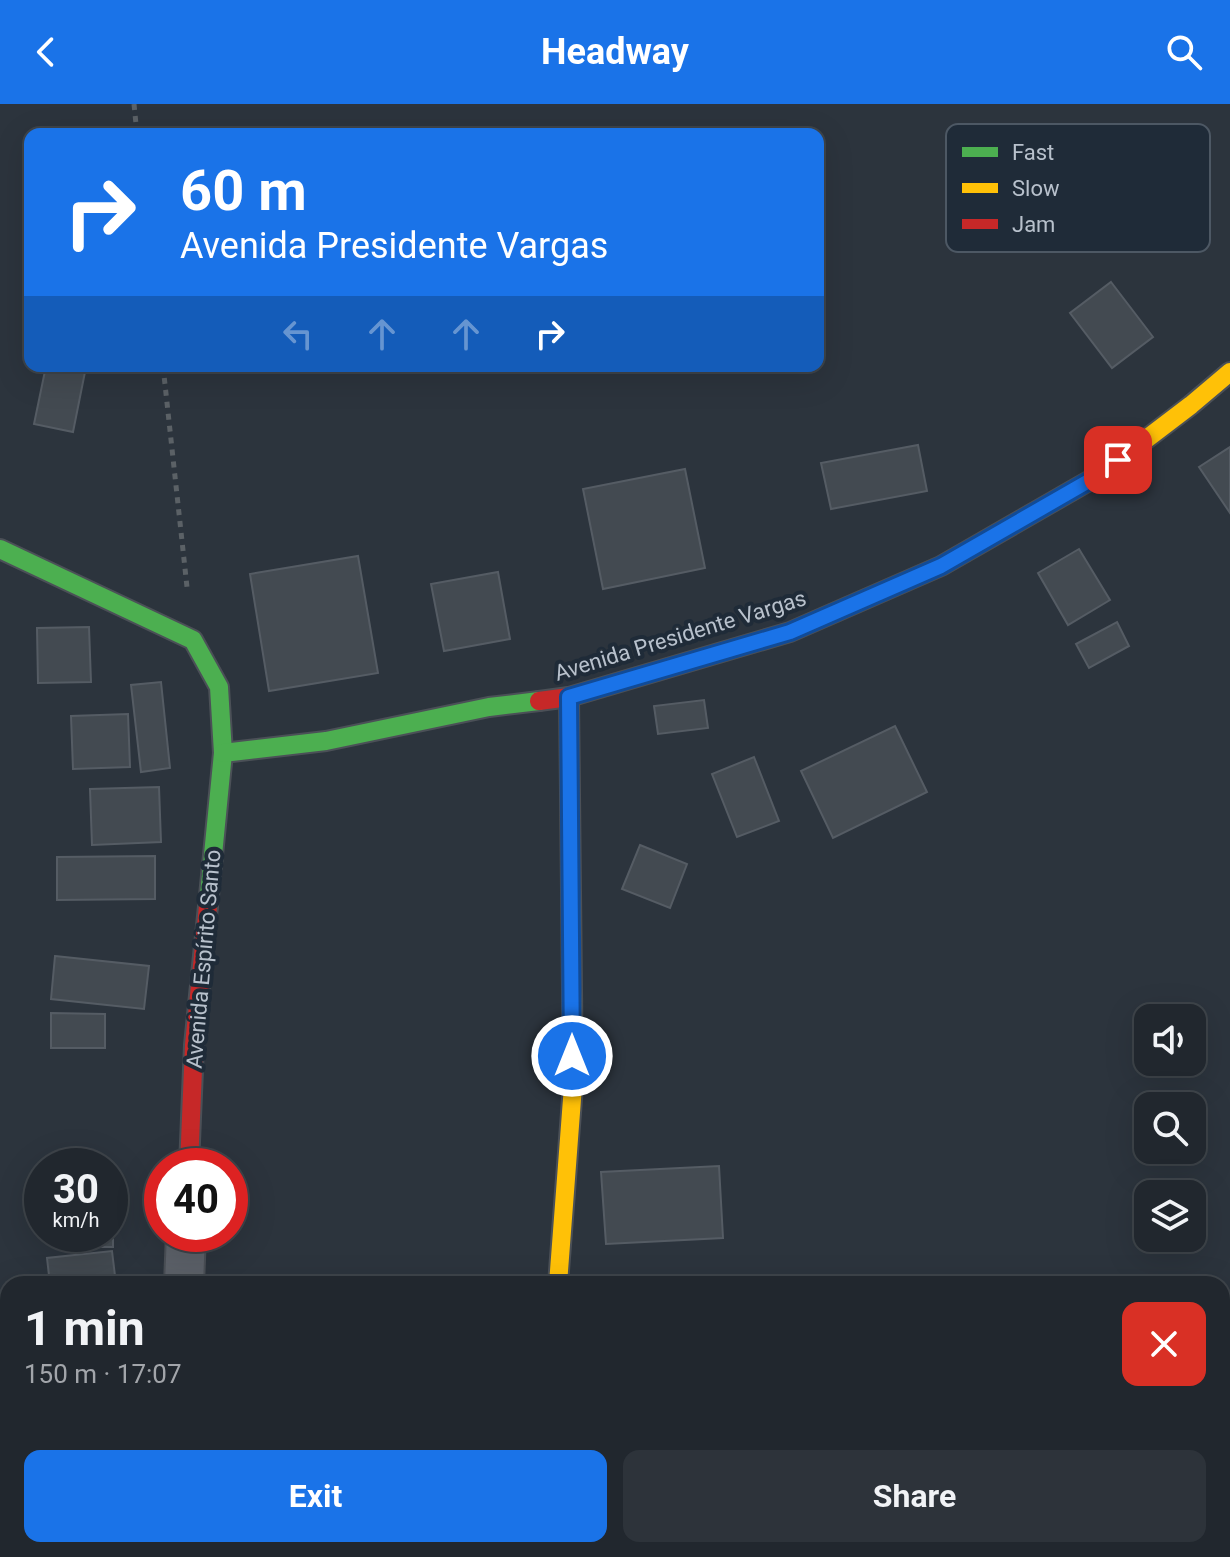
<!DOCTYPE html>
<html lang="en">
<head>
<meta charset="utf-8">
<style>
  :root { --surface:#21272e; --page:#2d333a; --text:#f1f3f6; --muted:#a2a5aa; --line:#3e444a; --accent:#1a73e8 }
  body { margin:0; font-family:Roboto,sans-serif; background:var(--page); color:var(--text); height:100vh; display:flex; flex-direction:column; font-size:30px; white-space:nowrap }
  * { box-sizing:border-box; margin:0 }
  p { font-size:26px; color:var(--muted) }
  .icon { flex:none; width:44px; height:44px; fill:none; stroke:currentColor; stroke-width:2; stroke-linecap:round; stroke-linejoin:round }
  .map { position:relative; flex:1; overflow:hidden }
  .drawer { position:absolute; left:0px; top:1172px; width:1230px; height:282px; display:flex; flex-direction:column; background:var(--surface); border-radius:24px 24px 0 0; box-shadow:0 8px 32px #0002,0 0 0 2px var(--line) }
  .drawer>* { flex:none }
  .banner { position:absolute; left:24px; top:24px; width:800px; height:244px; border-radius:16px; box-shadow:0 8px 32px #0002,0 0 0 2px var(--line); background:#1a73e8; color:#fff; overflow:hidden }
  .tools { position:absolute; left:1134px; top:900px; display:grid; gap:16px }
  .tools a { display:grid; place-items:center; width:72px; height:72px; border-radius:16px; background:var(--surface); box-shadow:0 8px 32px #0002,0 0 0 2px var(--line); font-size:40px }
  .speed { position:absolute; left:24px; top:1044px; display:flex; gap:16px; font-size:40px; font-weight:700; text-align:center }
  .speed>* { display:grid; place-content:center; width:104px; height:104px; border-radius:50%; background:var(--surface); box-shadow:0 8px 32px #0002,0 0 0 2px var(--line); line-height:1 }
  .speed small { font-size:20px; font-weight:400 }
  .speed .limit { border:12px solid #d22; background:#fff; color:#111 }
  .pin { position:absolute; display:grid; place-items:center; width:68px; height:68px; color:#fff; margin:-34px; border-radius:16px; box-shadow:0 4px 12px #0006 }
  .me { position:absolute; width:88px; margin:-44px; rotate:0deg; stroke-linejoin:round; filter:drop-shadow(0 0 6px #0008) }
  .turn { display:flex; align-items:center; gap:28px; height:168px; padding:0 24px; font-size:36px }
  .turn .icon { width:104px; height:104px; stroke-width:2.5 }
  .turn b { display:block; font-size:56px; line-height:68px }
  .lanes { display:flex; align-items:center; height:76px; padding:0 24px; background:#0003; justify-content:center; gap:40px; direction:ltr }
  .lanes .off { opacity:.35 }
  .round { display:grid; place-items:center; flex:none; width:84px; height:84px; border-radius:16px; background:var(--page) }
  .summary { display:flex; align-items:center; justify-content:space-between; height:136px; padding:0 24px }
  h1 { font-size:48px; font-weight:700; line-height:60px }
  .cta { display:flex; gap:16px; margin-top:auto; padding:16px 24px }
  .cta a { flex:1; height:92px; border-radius:16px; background:var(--accent); color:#fff; font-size:32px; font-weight:700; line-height:92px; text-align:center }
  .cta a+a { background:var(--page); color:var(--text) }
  header { display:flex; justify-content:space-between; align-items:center; height:104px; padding:0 24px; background:var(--accent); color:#fff; font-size:36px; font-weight:700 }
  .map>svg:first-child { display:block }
</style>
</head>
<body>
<header><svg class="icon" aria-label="back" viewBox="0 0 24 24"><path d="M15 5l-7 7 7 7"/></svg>Headway<svg class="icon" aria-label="search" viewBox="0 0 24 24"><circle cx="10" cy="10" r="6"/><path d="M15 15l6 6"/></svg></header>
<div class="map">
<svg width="1230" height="1453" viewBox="0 0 1230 1453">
  <rect width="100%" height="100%" fill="#2c343d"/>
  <g fill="#434a51" stroke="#555c64" stroke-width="2">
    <polygon points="1111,178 1153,233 1112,264 1070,209"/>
    <polygon points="46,262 57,262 85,268 73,328 34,320"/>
    <polygon points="918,341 927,387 831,405 821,359"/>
    <polygon points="1230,343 1230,409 1199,363"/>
    <polygon points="685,365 705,464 603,485 583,385"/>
    <polygon points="1079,445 1110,496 1068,521 1038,469"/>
    <polygon points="358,452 378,569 269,587 250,470"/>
    <polygon points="498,468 510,535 444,547 431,480"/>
    <polygon points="1117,518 1129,542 1089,564 1076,540"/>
    <polygon points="89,523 91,578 38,579 37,524"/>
    <polygon points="161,578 170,664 141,668 131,581"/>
    <polygon points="704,596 708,624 658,630 654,602"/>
    <polygon points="128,610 130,663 73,665 71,612"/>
    <polygon points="895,622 927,688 833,734 801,667"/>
    <polygon points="754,653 779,717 737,733 712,670"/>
    <polygon points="159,683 161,738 92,741 90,685"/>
    <polygon points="640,741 687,760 670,804 622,785"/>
    <polygon points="155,752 155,795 57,796 57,753"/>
    <polygon points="55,852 149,862 144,905 51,895"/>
    <polygon points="51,909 105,910 105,944 51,944"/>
    <polygon points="719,1062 723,1134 606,1140 601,1068"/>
    <polygon points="110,1103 113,1103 113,1143 89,1143 88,1130 110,1130"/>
    <polygon points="112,1147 116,1180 50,1180 47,1154"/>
    <rect x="85" y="1446" width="72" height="7"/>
    <polygon points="262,1446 283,1446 297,1453 259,1453"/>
    <polygon points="630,1446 695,1446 696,1453 632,1453"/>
    <rect x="868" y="1446" width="44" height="7"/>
    <polygon points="977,1446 1012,1446 1013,1453 978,1453"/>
    <polygon points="1074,1446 1132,1446 1133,1453 1075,1453"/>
  </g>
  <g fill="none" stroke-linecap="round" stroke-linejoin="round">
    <g stroke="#4b5057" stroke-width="42">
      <g id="street">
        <polyline points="184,1180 186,1130"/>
        <polyline points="177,1446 177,1453"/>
        <polyline points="407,1453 414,1446"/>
      </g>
    </g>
    <g stroke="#4b5057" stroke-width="22">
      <g id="fast">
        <polyline points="0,445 193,536 219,583 223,649 208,802"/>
        <polyline points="223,649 326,637 489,603 539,597"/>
      </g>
    </g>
    <g stroke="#4b5057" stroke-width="22">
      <g id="slow">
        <polyline points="1128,349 1191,301 1230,268"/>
        <polyline points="558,1180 573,982 569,593"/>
      </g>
    </g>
    <g stroke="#4b5057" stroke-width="22">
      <g id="jam">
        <polyline points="539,597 569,593 790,528 941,462 1094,374 1128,349"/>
        <polyline points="189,1062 194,941 208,802"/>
      </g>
    </g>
    <g stroke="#5b6166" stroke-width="5" stroke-dasharray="6 6" stroke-linecap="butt">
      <polyline points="134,0 137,30"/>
      <polyline points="163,262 187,483"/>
    </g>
    <use href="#street" stroke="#5d626a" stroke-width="38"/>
    <use href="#fast" stroke="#4caf50" stroke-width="18"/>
    <use href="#slow" stroke="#ffc107" stroke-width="18"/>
    <use href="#jam" stroke="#c62828" stroke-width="18"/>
  </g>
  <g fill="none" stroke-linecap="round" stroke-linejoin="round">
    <g stroke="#114b97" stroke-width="20">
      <polyline id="route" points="572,952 569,593 790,528 941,462 1094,374 1118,356"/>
    </g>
    <use href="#route" stroke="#1a73e8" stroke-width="14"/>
  </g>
  <g text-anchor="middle" stroke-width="8" stroke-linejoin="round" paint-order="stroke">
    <g font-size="22" fill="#b8c1cc" stroke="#1f2b38">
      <text transform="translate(680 531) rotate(-17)" y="8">Avenida Presidente Vargas</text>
      <text transform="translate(203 855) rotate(-85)" y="8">Avenida Espírito Santo</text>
    </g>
  </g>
  <rect x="946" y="20" width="264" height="128" rx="12" fill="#1f2b38" stroke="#4d5864" stroke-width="2"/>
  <rect x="962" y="43" width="36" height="10" fill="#4caf50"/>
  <rect x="962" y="79" width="36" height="10" fill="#ffc107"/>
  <rect x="962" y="115" width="36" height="10" fill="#c62828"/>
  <g font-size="22" fill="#b8c1cc">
    <text x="1012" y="56">Fast</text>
    <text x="1012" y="92">Slow</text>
    <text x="1012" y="128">Jam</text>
  </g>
</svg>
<div class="tools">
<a><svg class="icon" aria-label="sound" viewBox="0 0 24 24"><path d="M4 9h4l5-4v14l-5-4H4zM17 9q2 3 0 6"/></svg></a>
<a><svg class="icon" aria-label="search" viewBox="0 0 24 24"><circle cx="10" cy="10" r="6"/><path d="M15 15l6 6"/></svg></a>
<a><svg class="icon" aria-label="layers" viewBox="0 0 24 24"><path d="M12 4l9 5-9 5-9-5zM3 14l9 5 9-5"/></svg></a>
</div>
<div class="speed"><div>30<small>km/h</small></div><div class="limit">40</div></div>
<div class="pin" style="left:1118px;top:356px;background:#d93025"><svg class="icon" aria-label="arrive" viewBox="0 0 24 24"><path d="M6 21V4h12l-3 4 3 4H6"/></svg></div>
<svg class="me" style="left:572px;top:952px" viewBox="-20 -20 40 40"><circle r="17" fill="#1a73e8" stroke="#fff" stroke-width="3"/><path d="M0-11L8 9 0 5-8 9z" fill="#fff"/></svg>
<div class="banner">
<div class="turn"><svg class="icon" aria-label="right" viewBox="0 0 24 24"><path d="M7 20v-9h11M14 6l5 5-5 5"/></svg><div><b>60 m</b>Avenida Presidente Vargas</div></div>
<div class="lanes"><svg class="icon off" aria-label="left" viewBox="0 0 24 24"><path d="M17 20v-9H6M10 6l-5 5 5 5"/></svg><svg class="icon off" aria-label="ahead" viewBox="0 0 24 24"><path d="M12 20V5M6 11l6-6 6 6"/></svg><svg class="icon off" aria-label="ahead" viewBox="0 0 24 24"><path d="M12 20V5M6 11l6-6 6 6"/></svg><svg class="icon" aria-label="right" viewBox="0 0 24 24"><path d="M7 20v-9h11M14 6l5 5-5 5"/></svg></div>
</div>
<section class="drawer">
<div class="summary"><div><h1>1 min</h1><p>150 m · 17:07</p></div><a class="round" style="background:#d93025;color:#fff"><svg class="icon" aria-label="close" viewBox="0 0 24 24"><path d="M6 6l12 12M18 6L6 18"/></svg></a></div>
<div class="cta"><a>Exit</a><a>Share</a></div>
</section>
</div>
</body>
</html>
